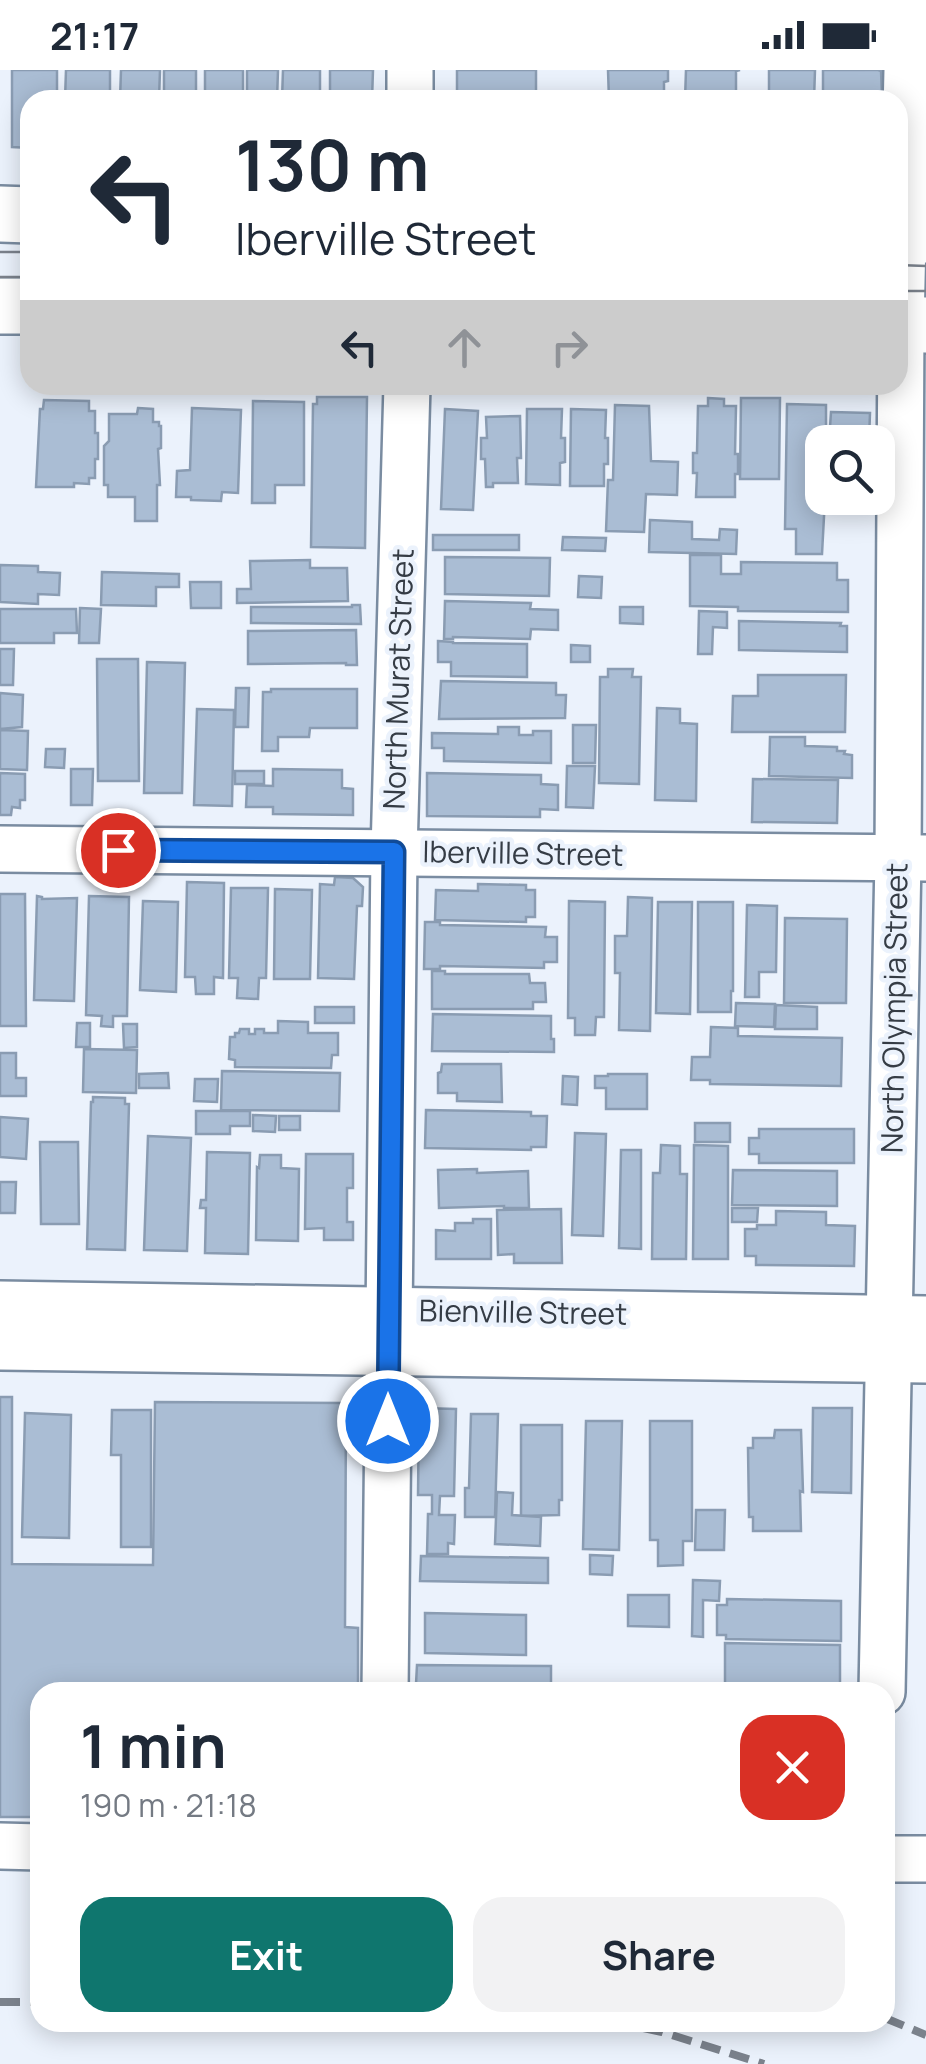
<!DOCTYPE html>
<html lang="en">
<head>
<meta charset="utf-8">
<style>
  :root { --surface:#fff; --page:#f2f2f3; --text:#1f2937; --muted:#747a83; --accent:#0f766e }
  body { margin:0; font-family:Manrope,sans-serif; background:var(--page); color:var(--text); height:100vh; display:flex; flex-direction:column; font-size:38px; white-space:nowrap }
  * { box-sizing:border-box; margin:0 }
  p { font-size:32px; color:var(--muted) }
  .icon { flex:none; width:55px; height:55px; fill:none; stroke:currentColor; stroke-width:2; stroke-linecap:round; stroke-linejoin:round }
  .map { position:relative; flex:1; overflow:hidden }
  .side { position:absolute; left:30px; top:1612px; width:865px; height:350px; display:flex; flex-direction:column; background:var(--surface); border-radius:30px; box-shadow:0 5px 25px #0003 }
  .side>* { flex:none }
  .top-card { position:absolute; left:20px; top:20px; width:888px; height:305px; border-radius:30px; box-shadow:0 5px 25px #0003; background:#fff; color:var(--text); overflow:hidden }
  .fabs { position:absolute; left:805px; top:355px; display:grid; gap:20px }
  .fabs a { display:grid; place-items:center; width:90px; height:90px; border-radius:20px; background:var(--surface); box-shadow:0 5px 25px #0003; font-size:50px }
  .pin { position:absolute; display:grid; place-items:center; width:85px; height:85px; color:#fff; margin:-42px; border:5px solid #fff; border-radius:50%; box-shadow:0 2px 10px #0007 }
  .me { position:absolute; width:110px; margin:-55px; rotate:0deg; stroke-linejoin:round; filter:drop-shadow(0 0 8px #0008) }
  .turn { display:flex; align-items:center; gap:35px; height:210px; padding:0 50px; font-size:45px }
  .turn .icon { width:130px; height:130px; stroke-width:2.5 }
  .turn b { display:block; font-size:70px; line-height:85px }
  .lanes { display:flex; align-items:center; height:95px; padding:0 50px; background:#0003; justify-content:center; gap:50px; direction:ltr }
  .lanes .off { opacity:.35 }
  .round { display:grid; place-items:center; flex:none; width:105px; height:105px; border-radius:30px; background:var(--page) }
  .overview { display:flex; align-items:center; justify-content:space-between; height:170px; padding:0 50px }
  h1 { font-size:60px; font-weight:700; line-height:75px }
  .action { display:flex; gap:20px; margin-top:auto; padding:20px 50px }
  .action a { flex:1; height:115px; border-radius:30px; background:var(--accent); color:#fff; font-size:40px; font-weight:700; line-height:115px; text-align:center }
  .action a+a { background:var(--page); color:var(--text) }
  .status { display:flex; justify-content:space-between; align-items:center; height:70px; padding:0 50px; background:var(--surface); direction:ltr }
  .status svg { height:28px; fill:currentColor }
  .map>svg:first-child { display:block }
</style>
</head>
<body>
<div class="status"><b>21:17</b><svg viewBox="0 0 49 12"><path d="M0 12V9h3v3zM5 12V6h3v6zM10 12V3h3v9zM15 12V0h3v12zM26 1h20v11H26zM47 4h2v5h-2z"/></svg></div>
<div class="map">
<svg width="926" height="1994" viewBox="0 0 926 1994">
  <rect width="100%" height="100%" fill="#ebf2fc"/>
  <g fill="#aabdd4" stroke="#8a9cb2" stroke-width="2.5">
    <polygon points="12,0 57,0 57,30 30,30 30,78 12,77"/>
    <polygon points="66,0 110,0 110,30 65,30"/>
    <polygon points="121,0 160,0 159,30 120,30"/>
    <rect x="164" y="0" width="32" height="30"/>
    <rect x="205" y="0" width="38" height="30"/>
    <polygon points="247,0 278,0 277,30 247,30"/>
    <polygon points="283,0 320,0 320,30 282,30"/>
    <polygon points="330,0 373,0 372,30 330,30"/>
    <rect x="457" y="0" width="79" height="30"/>
    <polygon points="608,0 668,0 668,11 664,12 664,30 609,30"/>
    <polygon points="686,0 740,0 736,1 736,30 685,30"/>
    <polygon points="769,0 815,0 814,30 769,30"/>
    <polygon points="823,0 878,0 881,1 882,27 877,27 877,30 823,30"/>
    <polygon points="317,327 367,327 365,478 311,477 313,334 317,334"/>
    <polygon points="708,328 724,329 724,336 736,336 735,384 738,384 738,404 735,404 735,427 696,427 697,403 693,403 693,383 697,383 698,336 708,336"/>
    <polygon points="741,328 780,328 779,409 740,409"/>
    <polygon points="44,330 89,331 89,341 95,341 95,363 98,363 98,389 95,389 95,408 89,408 89,414 74,413 74,417 36,417 40,339 43,339"/>
    <polygon points="253,331 304,332 304,415 275,415 275,433 252,433"/>
    <polygon points="787,334 826,335 826,372 822,372 822,428 825,428 822,484 796,484 796,459 785,459"/>
    <polygon points="615,335 649,336 651,391 678,392 677,425 646,424 644,462 606,461 608,410 613,410"/>
    <polygon points="138,338 153,339 153,352 159,352 159,356 161,356 161,378 158,379 160,415 157,415 157,451 135,451 135,427 108,427 108,415 104,415 104,376 109,371 109,344 137,344"/>
    <polygon points="192,338 241,340 238,423 222,422 221,431 191,430 191,427 176,427 177,401 190,400"/>
    <polygon points="445,339 478,341 473,440 441,439"/>
    <polygon points="527,339 562,339 561,368 565,368 565,392 560,393 560,415 526,414"/>
    <polygon points="571,339 606,340 605,368 608,368 608,394 604,394 604,416 570,416"/>
    <polygon points="831,342 870,343 869,372 829,372"/>
    <polygon points="520,346 521,388 517,388 518,413 493,413 493,417 486,417 485,389 481,389 481,368 487,368 486,347"/>
    <polygon points="650,450 692,452 692,469 719,470 720,459 737,460 736,484 649,482"/>
    <rect x="433" y="465" width="86" height="15"/>
    <polygon points="563,467 606,468 605,481 562,480"/>
    <polygon points="690,485 721,485 721,504 741,504 741,492 837,493 837,510 848,510 848,542 738,541 738,537 690,536"/>
    <polygon points="445,487 550,488 549,526 445,524"/>
    <polygon points="310,490 310,498 347,498 348,531 237,533 237,519 251,519 250,491"/>
    <polygon points="0,495 38,496 38,502 60,503 59,525 38,524 38,534 0,532"/>
    <polygon points="102,502 179,504 179,517 156,517 156,536 101,535"/>
    <polygon points="579,506 602,507 601,528 578,527"/>
    <polygon points="190,512 221,512 221,538 191,538"/>
    <polygon points="445,531 531,533 530,539 558,540 558,560 531,559 530,569 453,567 453,569 444,569"/>
    <polygon points="352,535 360,535 361,554 251,553 251,537 352,537"/>
    <polygon points="620,537 643,537 643,554 620,553"/>
    <polygon points="80,538 101,539 99,573 79,573"/>
    <polygon points="0,539 76,539 77,563 54,563 54,573 0,573"/>
    <polygon points="699,541 727,542 727,558 713,557 712,584 698,584"/>
    <polygon points="739,551 841,553 840,556 847,556 847,582 739,580"/>
    <polygon points="356,560 357,595 346,595 346,593 248,594 248,561"/>
    <polygon points="438,571 453,572 453,573 527,574 527,607 451,606 451,592 438,592"/>
    <polygon points="571,575 590,576 590,592 571,592"/>
    <polygon points="0,579 14,579 13,615 0,615"/>
    <polygon points="97,589 138,589 139,711 98,711"/>
    <polygon points="147,592 185,593 182,723 144,723"/>
    <polygon points="608,599 633,599 632,607 641,607 639,714 599,713 600,607 608,607"/>
    <polygon points="758,605 846,605 845,662 732,662 733,626 758,626"/>
    <polygon points="441,611 556,613 556,625 566,625 565,648 439,649"/>
    <polygon points="236,618 249,618 248,657 235,657"/>
    <polygon points="271,619 357,619 357,658 310,658 309,667 278,667 278,681 262,681 263,622 271,622"/>
    <polygon points="0,623 23,625 22,657 0,659"/>
    <polygon points="657,638 680,639 680,653 697,654 696,731 655,730"/>
    <polygon points="197,639 234,640 232,736 194,735"/>
    <polygon points="573,655 596,655 595,693 573,693"/>
    <polygon points="498,657 519,657 519,665 533,665 533,661 551,661 551,693 444,691 444,678 432,678 432,663 498,664"/>
    <polygon points="0,660 28,661 27,700 0,699"/>
    <polygon points="770,667 805,667 805,676 837,677 837,681 845,681 844,684 852,685 852,708 769,706"/>
    <polygon points="46,679 65,679 64,698 45,697"/>
    <polygon points="567,696 595,696 593,738 566,737"/>
    <polygon points="71,699 93,699 92,735 71,735"/>
    <polygon points="273,699 342,700 342,718 353,719 353,745 273,744 273,737 246,737 247,715 273,716"/>
    <rect x="235" y="701" width="29" height="13"/>
    <polygon points="0,703 25,704 25,730 20,730 20,738 12,737 11,745 0,745"/>
    <polygon points="427,703 541,705 541,714 558,715 558,740 540,739 540,747 427,746"/>
    <polygon points="753,709 838,710 837,753 752,752"/>
    <polygon points="335,807 353,808 363,817 362,836 357,836 354,909 318,908 320,814 334,815"/>
    <polygon points="187,812 224,813 223,908 214,907 214,924 196,924 195,907 185,907"/>
    <polygon points="478,814 526,815 526,820 535,820 535,847 526,847 526,852 435,850 436,820 478,821"/>
    <polygon points="231,818 268,818 266,908 259,908 258,929 237,928 238,908 229,908"/>
    <polygon points="275,819 312,820 310,909 274,909"/>
    <polygon points="0,824 25,824 26,956 0,956"/>
    <polygon points="37,826 42,827 42,829 77,828 74,931 34,930"/>
    <polygon points="89,826 129,827 127,946 113,946 113,957 101,956 102,946 86,945"/>
    <polygon points="628,827 652,828 650,961 619,960 620,903 615,903 615,866 627,866"/>
    <polygon points="143,831 178,832 176,922 140,920"/>
    <polygon points="569,831 605,832 604,947 596,947 595,965 575,965 575,948 568,948"/>
    <polygon points="658,832 692,832 690,944 656,943"/>
    <polygon points="698,832 733,832 733,921 731,921 731,942 698,942"/>
    <polygon points="747,835 777,836 776,902 759,902 759,927 745,927"/>
    <polygon points="785,848 847,849 846,933 784,933"/>
    <polygon points="425,852 440,852 440,855 546,857 545,867 557,867 557,892 544,892 544,898 440,896 440,899 424,899"/>
    <polygon points="432,901 445,901 445,904 529,904 530,913 545,913 546,932 533,932 533,939 432,939"/>
    <polygon points="736,933 775,934 774,957 735,956"/>
    <polygon points="776,935 817,937 817,959 775,959"/>
    <rect x="315" y="937" width="39" height="16"/>
    <polygon points="433,944 551,946 551,969 554,969 554,982 432,981"/>
    <polygon points="278,951 308,952 308,963 338,963 338,985 332,985 331,998 235,997 235,990 229,989 230,967 235,967 235,963 239,963 240,959 249,959 249,964 255,964 255,959 264,959 264,963 278,963"/>
    <polygon points="77,953 90,953 90,977 76,977"/>
    <polygon points="123,954 137,954 137,977 124,978"/>
    <polygon points="711,957 738,958 738,966 842,968 841,1016 710,1014 710,1010 691,1010 692,987 710,987"/>
    <polygon points="84,979 137,980 136,1023 83,1022"/>
    <polygon points="0,983 16,983 16,1008 26,1008 26,1026 0,1026"/>
    <polygon points="442,994 501,994 502,1032 457,1031 457,1023 438,1023 438,1003 441,1002"/>
    <polygon points="222,1001 340,1003 339,1041 221,1040"/>
    <polygon points="168,1003 169,1018 139,1018 139,1004"/>
    <polygon points="608,1004 647,1004 647,1039 606,1039 606,1018 595,1018 595,1006 608,1006"/>
    <polygon points="563,1006 578,1007 577,1035 562,1034"/>
    <polygon points="195,1009 218,1009 217,1032 194,1031"/>
    <polygon points="93,1027 125,1028 125,1034 129,1034 125,1180 87,1179 91,1032 93,1032"/>
    <polygon points="426,1040 531,1042 531,1046 547,1046 546,1077 531,1077 531,1080 425,1078"/>
    <polygon points="196,1041 250,1041 250,1056 230,1056 230,1064 196,1064"/>
    <polygon points="253,1045 276,1046 275,1062 253,1061"/>
    <rect x="279" y="1046" width="21" height="14"/>
    <polygon points="0,1047 28,1049 26,1089 0,1087"/>
    <rect x="695" y="1053" width="35" height="19"/>
    <polygon points="759,1059 854,1059 854,1093 759,1093 759,1084 749,1084 749,1068 759,1068"/>
    <polygon points="575,1063 606,1064 603,1166 572,1165"/>
    <polygon points="148,1066 191,1068 187,1181 144,1180"/>
    <polygon points="40,1072 78,1072 79,1154 41,1154"/>
    <polygon points="661,1075 680,1076 680,1104 687,1104 686,1189 652,1189 653,1103 660,1103"/>
    <polygon points="694,1075 728,1076 728,1189 693,1189"/>
    <polygon points="621,1080 641,1080 641,1179 619,1178"/>
    <polygon points="207,1082 250,1083 248,1184 205,1183 206,1138 200,1138 201,1130 206,1130"/>
    <polygon points="306,1084 353,1084 353,1118 347,1118 347,1152 353,1152 353,1170 324,1170 324,1158 305,1159"/>
    <polygon points="260,1085 281,1085 281,1098 299,1099 298,1171 256,1170 257,1097 259,1098"/>
    <polygon points="477,1099 477,1103 528,1101 529,1138 504,1138 504,1136 439,1138 438,1100"/>
    <polygon points="733,1100 837,1101 837,1136 732,1135"/>
    <polygon points="0,1112 16,1112 15,1143 0,1143"/>
    <polygon points="732,1138 758,1138 757,1152 732,1152"/>
    <polygon points="561,1139 562,1193 514,1193 514,1184 498,1185 497,1140"/>
    <polygon points="776,1141 826,1142 826,1155 855,1156 854,1196 756,1195 756,1186 745,1186 745,1159 757,1159 757,1155 776,1155"/>
    <polygon points="473,1149 491,1149 491,1189 436,1189 436,1160 455,1161 455,1153 473,1153"/>
    <polygon points="0,1327 12,1327 12,1494 153,1495 155,1332 346,1333 345,1557 358,1558 358,1622 40,1622 40,1747 0,1747"/>
    <polygon points="419,1338 456,1339 454,1426 440,1426 439,1445 455,1445 454,1474 448,1473 448,1484 427,1484 428,1444 432,1444 432,1425 418,1425"/>
    <polygon points="813,1338 852,1338 851,1423 812,1422"/>
    <polygon points="112,1340 151,1340 151,1477 121,1477 121,1385 111,1385"/>
    <polygon points="25,1343 71,1345 69,1468 22,1467"/>
    <polygon points="471,1344 498,1344 495,1447 465,1447 465,1418 469,1418"/>
    <polygon points="586,1351 622,1351 619,1480 583,1479"/>
    <polygon points="650,1351 692,1351 692,1471 683,1471 683,1495 658,1496 658,1470 650,1470"/>
    <polygon points="521,1355 562,1355 562,1430 559,1430 559,1445 521,1446"/>
    <polygon points="775,1360 801,1360 803,1422 800,1421 801,1461 753,1461 753,1447 749,1447 748,1378 753,1378 753,1368 774,1368"/>
    <polygon points="497,1422 513,1423 512,1445 541,1447 540,1476 495,1474"/>
    <polygon points="696,1440 725,1440 724,1480 695,1480"/>
    <polygon points="590,1485 613,1486 612,1505 590,1504"/>
    <polygon points="421,1486 548,1488 548,1513 420,1511"/>
    <polygon points="693,1510 720,1511 719,1531 703,1530 703,1567 692,1566"/>
    <polygon points="628,1525 669,1525 669,1557 628,1556"/>
    <polygon points="727,1529 841,1531 841,1571 726,1569 726,1565 717,1565 717,1535 727,1535"/>
    <polygon points="425,1543 526,1545 526,1585 425,1583"/>
    <polygon points="725,1573 840,1575 840,1616 725,1614"/>
    <polygon points="417,1595 551,1596 551,1622 431,1622 431,1614 416,1614"/>
  </g>
  <g fill="none" stroke-linecap="round" stroke-linejoin="round">
    <g stroke="#7a8ca1" stroke-width="50">
      <g id="minor">
        <polyline points="410,0 410,30"/>
        <polyline points="0,779 926,788"/>
        <polyline points="0,1234 926,1249"/>
        <polyline points="0,1277 926,1290"/>
        <polyline points="385,1622 394,782 407,315"/>
        <polyline points="882,1622 898,788 901,254 907,0"/>
        <polyline points="0,1776 40,1777"/>
        <polyline points="885,1789 926,1789"/>
      </g>
    </g>
    <g stroke="#7a8ca1" stroke-width="60">
      <g id="major">
        <polyline points="0,144 30,145"/>
        <polyline points="898,164 926,165"/>
        <polyline points="0,236 30,236"/>
        <polyline points="898,254 926,255"/>
      </g>
    </g>
    <use href="#minor" stroke="#fff" stroke-width="45"/>
    <use href="#major" stroke="#fff" stroke-width="55"/>
    <g stroke="#7b828c" stroke-width="2.5">
      <polyline points="0,182 30,182"/>
      <polyline points="898,195 926,196"/>
      <polyline points="0,207 30,207"/>
      <polyline points="898,221 926,221"/>
    </g>
    <g stroke="#7b828c" stroke-width="8" stroke-dasharray="20 10" stroke-linecap="butt">
      <polyline points="0,1932 40,1932"/>
      <polyline points="885,1948 926,1965"/>
      <polyline points="614,1952 662,1962 764,1994"/>
    </g>
  </g>
  <g fill="none" stroke-linecap="round" stroke-linejoin="round">
    <g stroke="#114b97" stroke-width="25">
      <polyline id="route" points="118,780 394,782 388,1351"/>
    </g>
    <use href="#route" stroke="#1a73e8" stroke-width="18"/>
  </g>
  <g text-anchor="middle" stroke-width="9" stroke-linejoin="round" paint-order="stroke">
    <g font-size="30" fill="#353c45" stroke="#ebf2fc">
      <text transform="translate(399 609) rotate(-88)" y="10">North Murat Street</text>
      <text transform="translate(523 784) rotate(1)" y="10">Iberville Street</text>
      <text transform="translate(895 938) rotate(-89)" y="10">North Olympia Street</text>
      <text transform="translate(523 1243) rotate(1)" y="10">Bienville Street</text>
    </g>
  </g>
</svg>
<div class="fabs">
<a><svg class="icon" aria-label="search" viewBox="0 0 24 24"><circle cx="10" cy="10" r="6"/><path d="M15 15l6 6"/></svg></a>
</div>
<div class="pin" style="left:118px;top:780px;background:#d93025"><svg class="icon" aria-label="arrive" viewBox="0 0 24 24"><path d="M6 21V4h12l-3 4 3 4H6"/></svg></div>
<svg class="me" style="left:388px;top:1351px" viewBox="-20 -20 40 40"><circle r="17" fill="#1a73e8" stroke="#fff" stroke-width="3"/><path d="M0-11L8 9 0 5-8 9z" fill="#fff"/></svg>
<div class="top-card">
<div class="turn"><svg class="icon" aria-label="left" viewBox="0 0 24 24"><path d="M17 20v-9H6M10 6l-5 5 5 5"/></svg><div><b>130 m</b>Iberville Street</div></div>
<div class="lanes"><svg class="icon" aria-label="left" viewBox="0 0 24 24"><path d="M17 20v-9H6M10 6l-5 5 5 5"/></svg><svg class="icon off" aria-label="ahead" viewBox="0 0 24 24"><path d="M12 20V5M6 11l6-6 6 6"/></svg><svg class="icon off" aria-label="right" viewBox="0 0 24 24"><path d="M7 20v-9h11M14 6l5 5-5 5"/></svg></div>
</div>
<section class="side">
<div class="overview"><div><h1>1 min</h1><p>190 m · 21:18</p></div><a class="round" style="background:#d93025;color:#fff"><svg class="icon" aria-label="close" viewBox="0 0 24 24"><path d="M6 6l12 12M18 6L6 18"/></svg></a></div>
<div class="action"><a>Exit</a><a>Share</a></div>
</section>
</div>
</body>
</html>
